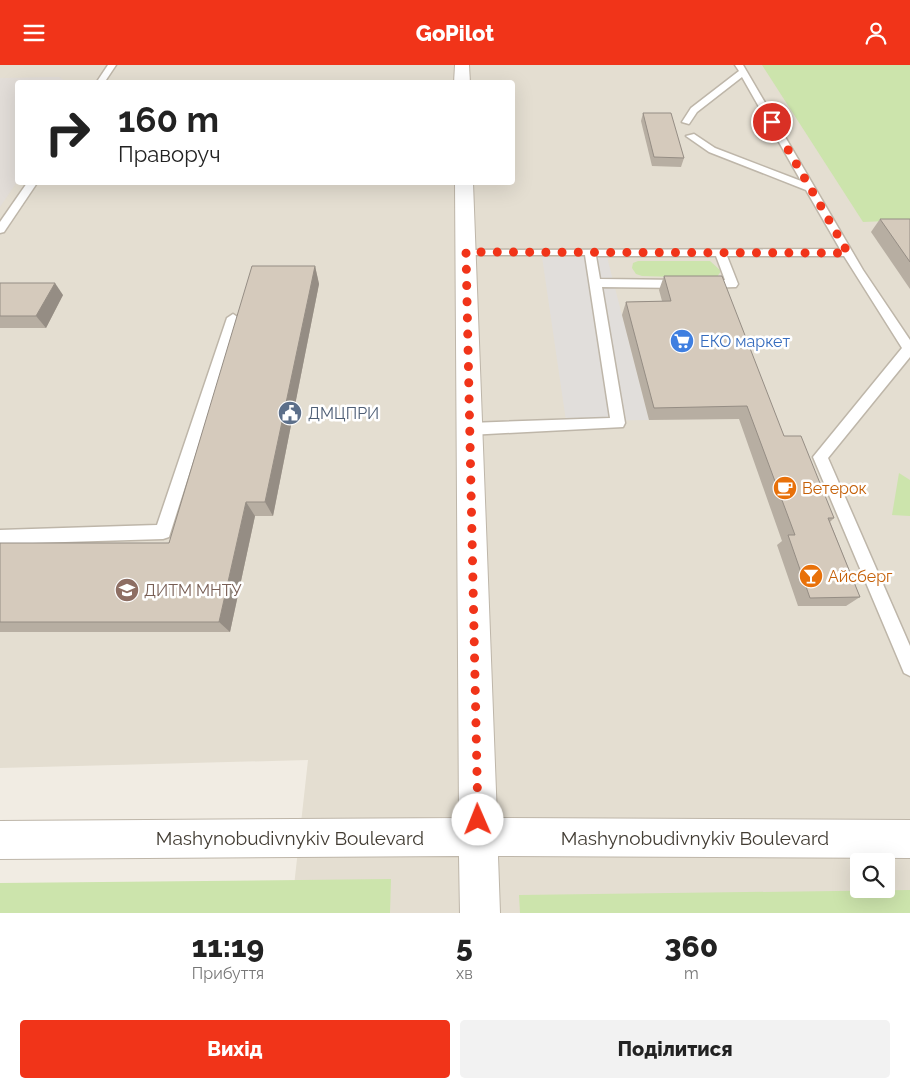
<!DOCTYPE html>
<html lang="uk">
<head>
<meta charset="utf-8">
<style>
  :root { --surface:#fff; --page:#f2f2f2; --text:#222; --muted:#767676; --accent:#f13419 }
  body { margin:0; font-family:Raleway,sans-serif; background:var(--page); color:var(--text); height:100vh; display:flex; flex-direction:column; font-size:19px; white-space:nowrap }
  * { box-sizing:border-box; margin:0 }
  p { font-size:16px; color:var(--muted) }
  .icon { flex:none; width:28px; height:28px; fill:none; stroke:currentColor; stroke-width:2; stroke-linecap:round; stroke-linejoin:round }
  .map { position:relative; height:848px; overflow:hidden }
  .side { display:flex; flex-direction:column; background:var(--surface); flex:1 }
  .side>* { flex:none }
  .banner { position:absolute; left:15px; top:15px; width:500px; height:105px; border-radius:5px; box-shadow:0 5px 20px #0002; background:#fff; color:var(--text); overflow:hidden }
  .fabs { position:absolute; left:850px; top:788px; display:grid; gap:10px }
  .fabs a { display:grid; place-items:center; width:45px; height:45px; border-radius:5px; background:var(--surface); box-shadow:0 5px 20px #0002; font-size:25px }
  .pin { position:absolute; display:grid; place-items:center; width:42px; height:42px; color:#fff; margin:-21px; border:2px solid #fff; border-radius:50%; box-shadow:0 1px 5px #0007 }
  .me { position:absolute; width:55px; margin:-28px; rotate:359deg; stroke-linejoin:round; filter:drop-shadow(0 0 4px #0008) }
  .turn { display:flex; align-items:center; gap:18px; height:105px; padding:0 20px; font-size:22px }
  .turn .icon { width:65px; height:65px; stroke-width:2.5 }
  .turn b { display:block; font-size:35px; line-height:42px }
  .eta { display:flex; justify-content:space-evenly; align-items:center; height:85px; text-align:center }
  .eta b { font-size:30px; font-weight:800; line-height:35px }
  .primary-button { display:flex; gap:10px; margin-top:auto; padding:10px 20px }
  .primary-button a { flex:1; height:58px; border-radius:5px; background:var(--accent); color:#fff; font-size:20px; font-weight:800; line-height:58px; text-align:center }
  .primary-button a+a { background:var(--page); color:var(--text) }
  header { display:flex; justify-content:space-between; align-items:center; height:65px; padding:0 20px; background:var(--accent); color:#fff; font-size:22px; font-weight:800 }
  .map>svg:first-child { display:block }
</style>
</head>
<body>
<header><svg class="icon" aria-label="menu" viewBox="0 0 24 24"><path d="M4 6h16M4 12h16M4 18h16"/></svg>GoPilot<svg class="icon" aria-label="person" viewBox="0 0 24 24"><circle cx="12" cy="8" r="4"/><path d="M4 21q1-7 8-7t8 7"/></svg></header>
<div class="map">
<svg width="910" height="848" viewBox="0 0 910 848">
  <rect width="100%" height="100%" fill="#f1ece3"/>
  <path fill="#e4ded1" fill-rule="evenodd" d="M0,0H910V848H291L308,695L0,703ZM18,18H512V118H18ZM859,796H886V824H859Z"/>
  <polygon fill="#e2ddd8" points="59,12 67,17 18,18 17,117 0,142 0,13"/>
  <g fill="#cce4ac">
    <polygon points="762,0 910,0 910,155 863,157"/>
    <polygon points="638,196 710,196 721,206 717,212 712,213 642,211 636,209 632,203 633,198"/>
    <polygon points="899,408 910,415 910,451 892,450"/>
    <polygon points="391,814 390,848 0,848 0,818"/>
    <polygon points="910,825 910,848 520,848 519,830"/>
  </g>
  <polygon fill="#e1dedb" points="542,192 607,192 649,355 566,356"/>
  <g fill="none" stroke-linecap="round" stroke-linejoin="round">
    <g stroke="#beb6a9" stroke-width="3">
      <g id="service">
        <polygon points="108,0 116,0 104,18 96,18"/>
        <polygon points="735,0 743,0 863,205 910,275 910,292 828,393 910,581 910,611 904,608 813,392 902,283 844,191 727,191 738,219 736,222 705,223 699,219 701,216 725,215 716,191 596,191 600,214 682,215 688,219 682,223 602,222 625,358 623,362 469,370 464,368 462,364 464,360 469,358 610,353 585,190 466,190 462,189 462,185 840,184 806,125 709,87 686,71 694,69 715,83 801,116 742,12 697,47 689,59 682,57 691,43 739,6"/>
        <polygon points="27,118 37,118 4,167 0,168 0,157"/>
        <polygon points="233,249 239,253 169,472 163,474 0,479 0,465 157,460 227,253"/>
      </g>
    </g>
    <g stroke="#beb6a9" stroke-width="2">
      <g id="tertiary">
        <polygon points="455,0 469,0 470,18 454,18"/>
        <polygon points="455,118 473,118 497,753 910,755 910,793 498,791 500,848 460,848 459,791 0,794 0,756 459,753"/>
      </g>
    </g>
    <use href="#service" fill="#fff" fill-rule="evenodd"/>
    <use href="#tertiary" fill="#fff" fill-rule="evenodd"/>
  </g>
  <g fill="#b7aea2">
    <polygon points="643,48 684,93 681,102 652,101 641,56"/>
    <polygon points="880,154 910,154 910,224 871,167"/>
    <polygon points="315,201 319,219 273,451 255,451 230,567 0,567 0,478 169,478"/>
    <polygon points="664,211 784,371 834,453 830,457 860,532 846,541 798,541 777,480 782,476 739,354 649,355 622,250 626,237 662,236 659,225"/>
    <polygon points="0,218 63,230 46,263 0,263"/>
  </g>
  <g fill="#958d84">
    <polygon points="315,201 319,219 273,451 265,437"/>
    <polygon points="55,218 63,230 46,263 36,251"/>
    <polygon points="246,437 255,451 230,567 219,557"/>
  </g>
  <g fill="#d5cabc" stroke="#958d84">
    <polygon points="643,48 671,48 684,93 654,92"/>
    <polygon points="880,154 910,154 910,197"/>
    <polygon points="252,201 315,201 265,437 246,437 219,557 0,557 0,478 169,478"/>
    <polygon points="664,211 722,211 784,371 801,371 834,453 828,453 860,532 810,533 788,470 795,470 747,341 654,343 626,237 671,236"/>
    <polygon points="0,218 55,218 36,251 0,251"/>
  </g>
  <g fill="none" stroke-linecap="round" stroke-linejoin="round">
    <polyline stroke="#f13419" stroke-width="9" stroke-dasharray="0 16.2" points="478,755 466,187 848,188 772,57"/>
  </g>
  <defs>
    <g id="supermarket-disc" transform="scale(1.25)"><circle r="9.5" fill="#3f7fe0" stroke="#fff"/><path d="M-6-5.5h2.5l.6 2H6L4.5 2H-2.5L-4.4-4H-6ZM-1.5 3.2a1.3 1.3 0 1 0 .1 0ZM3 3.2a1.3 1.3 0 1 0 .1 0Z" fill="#fff"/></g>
    <g id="civic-disc" transform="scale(1.25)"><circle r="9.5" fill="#5c6f8a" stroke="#fff"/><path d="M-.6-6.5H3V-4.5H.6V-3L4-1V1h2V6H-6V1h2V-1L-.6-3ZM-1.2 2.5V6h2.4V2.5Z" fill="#fff"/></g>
    <g id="cafe-disc" transform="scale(1.25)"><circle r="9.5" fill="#e8710a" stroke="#fff"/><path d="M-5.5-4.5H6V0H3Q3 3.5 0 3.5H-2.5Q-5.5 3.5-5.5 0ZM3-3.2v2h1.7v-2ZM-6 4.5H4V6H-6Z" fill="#fff"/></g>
    <g id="bar-disc" transform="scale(1.25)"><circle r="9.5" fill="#e8710a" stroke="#fff"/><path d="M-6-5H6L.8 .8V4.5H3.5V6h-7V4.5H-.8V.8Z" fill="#fff"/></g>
    <g id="university-disc" transform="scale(1.25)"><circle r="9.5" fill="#8d6e63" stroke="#fff"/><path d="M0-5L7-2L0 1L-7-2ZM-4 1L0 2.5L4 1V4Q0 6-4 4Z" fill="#fff"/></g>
  </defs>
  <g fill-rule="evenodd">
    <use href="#supermarket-disc" x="682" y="276"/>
    <use href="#civic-disc" x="290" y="348"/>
    <use href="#cafe-disc" x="785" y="423"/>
    <use href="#bar-disc" x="811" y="511"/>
    <use href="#university-disc" x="127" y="525"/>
  </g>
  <g text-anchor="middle" stroke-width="5" stroke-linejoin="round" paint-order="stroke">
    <g font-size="16" fill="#366cbe" stroke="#fff" text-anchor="start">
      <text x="700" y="282">ЕКО маркет</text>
    </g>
    <g font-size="16" fill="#4e5e75" stroke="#fff" text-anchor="start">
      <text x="308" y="354">ДМЦПРИ</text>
    </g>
    <g font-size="16" fill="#c56008" stroke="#fff" text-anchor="start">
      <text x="802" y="429">Ветерок</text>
      <text x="828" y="517">Айсберг</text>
    </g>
    <g font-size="16" fill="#785e54" stroke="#fff" text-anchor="start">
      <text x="144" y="531">ДИТМ МНТУ</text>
    </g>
    <g font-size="19" fill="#423c33" stroke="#fff">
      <text x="290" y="780">Mashynobudivnykiv Boulevard</text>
      <text x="695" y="780">Mashynobudivnykiv Boulevard</text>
    </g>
  </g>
</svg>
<div class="fabs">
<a><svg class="icon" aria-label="search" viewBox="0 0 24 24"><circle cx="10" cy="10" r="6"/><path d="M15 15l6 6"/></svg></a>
</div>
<div class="pin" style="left:772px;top:57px;background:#d93025"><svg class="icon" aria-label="arrive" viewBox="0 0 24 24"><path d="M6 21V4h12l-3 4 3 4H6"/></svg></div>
<svg class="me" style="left:478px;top:755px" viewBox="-20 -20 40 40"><circle r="19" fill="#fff"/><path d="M0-13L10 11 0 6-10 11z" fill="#f13419"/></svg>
<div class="banner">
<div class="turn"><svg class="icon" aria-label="right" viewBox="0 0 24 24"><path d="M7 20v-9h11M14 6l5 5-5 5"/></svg><div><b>160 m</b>Праворуч</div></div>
</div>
</div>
<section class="side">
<div class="eta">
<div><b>11:19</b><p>Прибуття</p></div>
<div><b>5</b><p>хв</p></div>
<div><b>360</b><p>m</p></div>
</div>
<div class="primary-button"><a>Вихід</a><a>Поділитися</a></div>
</section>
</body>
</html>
